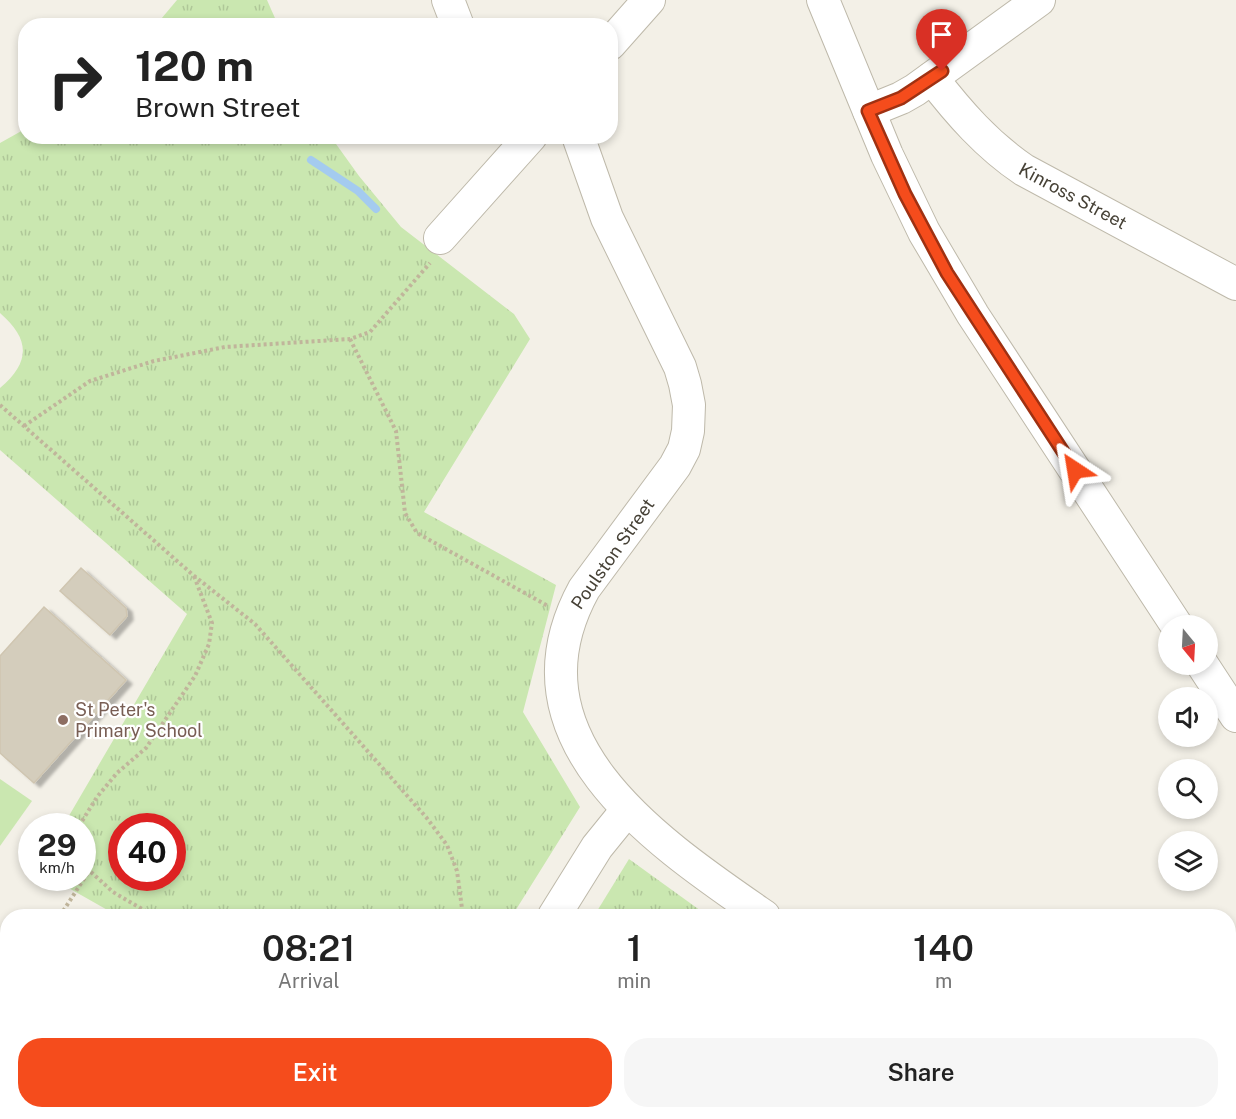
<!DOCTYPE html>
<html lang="en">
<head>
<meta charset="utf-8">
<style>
  :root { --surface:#fff; --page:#f6f6f6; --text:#222; --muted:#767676; --accent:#f54c1c }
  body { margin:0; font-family:"Public Sans",sans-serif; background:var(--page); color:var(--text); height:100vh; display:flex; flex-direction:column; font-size:22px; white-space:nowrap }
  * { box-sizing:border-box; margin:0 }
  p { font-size:20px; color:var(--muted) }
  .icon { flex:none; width:33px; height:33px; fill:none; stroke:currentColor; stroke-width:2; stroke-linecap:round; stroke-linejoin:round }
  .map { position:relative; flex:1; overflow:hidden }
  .sheet { position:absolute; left:0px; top:909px; width:1236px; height:210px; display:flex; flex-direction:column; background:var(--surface); border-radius:24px 24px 0 0; box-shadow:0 3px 9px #0003 }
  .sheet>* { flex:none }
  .guide { position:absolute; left:18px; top:18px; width:600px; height:126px; border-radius:24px; box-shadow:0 3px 9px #0003; background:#fff; color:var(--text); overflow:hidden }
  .needle { width:39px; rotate:162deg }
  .controls { position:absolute; left:1158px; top:615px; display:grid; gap:12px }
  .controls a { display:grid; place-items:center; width:60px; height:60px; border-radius:50%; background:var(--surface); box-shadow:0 3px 9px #0003; font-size:30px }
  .speed { position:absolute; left:18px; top:813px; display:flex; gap:12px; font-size:30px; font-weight:700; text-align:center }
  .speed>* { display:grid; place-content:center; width:78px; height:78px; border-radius:50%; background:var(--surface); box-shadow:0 3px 9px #0003; line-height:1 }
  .speed small { font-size:15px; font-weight:400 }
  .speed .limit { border:9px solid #d22; background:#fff; color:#111 }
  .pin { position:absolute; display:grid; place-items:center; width:51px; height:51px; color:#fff; margin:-62px -26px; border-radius:50% 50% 50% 0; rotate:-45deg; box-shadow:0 0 6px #0007 }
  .pin .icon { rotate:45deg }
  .me { position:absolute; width:66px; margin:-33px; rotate:327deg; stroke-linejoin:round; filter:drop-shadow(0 0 4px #0008) }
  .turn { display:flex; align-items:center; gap:21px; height:126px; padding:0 18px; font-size:27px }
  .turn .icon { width:78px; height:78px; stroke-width:2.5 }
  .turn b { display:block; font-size:42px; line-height:51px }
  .eta { display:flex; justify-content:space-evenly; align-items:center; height:102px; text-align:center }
  .eta b { font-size:36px; font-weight:600; line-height:42px }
  .action { display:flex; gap:12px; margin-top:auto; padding:12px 18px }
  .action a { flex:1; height:69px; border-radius:24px; background:var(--accent); color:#fff; font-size:24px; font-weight:600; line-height:69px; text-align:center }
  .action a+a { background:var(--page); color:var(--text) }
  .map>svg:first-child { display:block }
</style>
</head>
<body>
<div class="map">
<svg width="1236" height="1119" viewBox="0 0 1236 1119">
  <defs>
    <pattern id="grass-tufts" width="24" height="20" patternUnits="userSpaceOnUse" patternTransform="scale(1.5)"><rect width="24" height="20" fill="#cae7b0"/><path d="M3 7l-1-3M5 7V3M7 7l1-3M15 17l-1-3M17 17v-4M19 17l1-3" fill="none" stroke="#afc798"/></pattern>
    <filter id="shadow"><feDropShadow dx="6" dy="4" stdDeviation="1.5" flood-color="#0004"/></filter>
  </defs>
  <rect width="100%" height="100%" fill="#f3f0e7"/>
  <g fill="url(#grass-tufts)" fill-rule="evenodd">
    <polygon points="177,0 267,0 278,25 156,25"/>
    <path d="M25,129L26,136L331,137L359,176L401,227L514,314L530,339L424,512L556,585L523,712L580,807L512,916H118L51,878H82V826H63L187,614L0,450V388C31,362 30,339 0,313V143ZM122,826H172V878H122Z"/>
    <polygon points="629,859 708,916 594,916"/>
    <polygon points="476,1112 935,1112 942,1119 471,1119"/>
  </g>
  <polygon fill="#cae7b0" points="0,779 32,801 0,846"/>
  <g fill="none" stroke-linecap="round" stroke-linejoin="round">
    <polyline stroke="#a4cbef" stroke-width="8" points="311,160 358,191 376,209"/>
  </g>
  <g fill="#d4cdbc" stroke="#cfc5b0" stroke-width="1.5" filter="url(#shadow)">
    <polygon points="81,568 126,608 127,616 110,635 60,591"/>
    <polygon points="44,607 126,680 34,783 0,753 0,656"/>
  </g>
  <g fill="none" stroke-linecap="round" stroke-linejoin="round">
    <g stroke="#beb9aa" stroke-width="34">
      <g id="minor">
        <polyline points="448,0 458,26"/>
        <polyline points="823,0 887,155 924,232 973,315 1177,626"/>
        <polyline points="610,44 649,0"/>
        <path id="s1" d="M932,78C959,113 987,145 1024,170L1236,284"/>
        <polyline points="869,111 901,98 915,90 1039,0"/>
        <path d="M578,136L607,218L680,367L685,384L689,405L688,431L684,449L675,466L584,589C502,739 657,842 764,916"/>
        <polyline points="440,238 531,136"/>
        <polyline points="1202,664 1236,716"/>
        <polyline points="554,916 597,847 627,810"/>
        <polyline points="0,1001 8,990"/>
        <polyline points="986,1112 994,1119"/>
        <polyline points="431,1119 436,1112"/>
      </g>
    </g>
    <g stroke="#c0b59b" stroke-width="4" stroke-dasharray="3 3" stroke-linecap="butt">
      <polyline points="350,339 396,431 405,513 417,533 548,606"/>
      <polyline points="0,405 193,575 255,624 426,817 447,845 457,871 463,916"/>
      <polyline points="24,426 90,381 154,361 225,347 350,339 370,332 430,263"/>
      <polyline points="79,826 97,797 117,773 146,748 195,676 209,644 212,623 194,576"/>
      <polyline points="82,864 113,892 154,916"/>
      <polyline points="60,916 89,871"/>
      <polyline points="830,1112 837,1119"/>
      <polyline points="737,1119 743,1112"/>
    </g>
    <use href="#minor" stroke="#fff" stroke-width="32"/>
  </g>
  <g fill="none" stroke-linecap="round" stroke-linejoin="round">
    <g stroke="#9f3112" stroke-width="15">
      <polyline id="route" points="942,71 901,98 868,111 905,194 947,273 1075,470"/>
    </g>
    <use href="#route" stroke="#f54c1c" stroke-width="10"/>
  </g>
  <circle fill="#8d6e63" stroke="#fff" stroke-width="2" cx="63" cy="720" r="6"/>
  <g text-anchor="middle" stroke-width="4.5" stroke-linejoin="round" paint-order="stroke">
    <g font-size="18" fill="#464136" stroke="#fff">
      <text dy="6" stroke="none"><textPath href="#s1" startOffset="186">Kinross Street</textPath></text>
      <text transform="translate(613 554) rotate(-55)" y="6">Poulston Street</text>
    </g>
    <g font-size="18" fill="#785e54" stroke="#fff" text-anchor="start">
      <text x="75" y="716">St Peter's<tspan x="75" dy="21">Primary School</tspan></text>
    </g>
  </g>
</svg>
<div class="controls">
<a><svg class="needle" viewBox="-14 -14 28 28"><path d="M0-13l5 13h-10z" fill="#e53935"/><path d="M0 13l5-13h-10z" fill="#767676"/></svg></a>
<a><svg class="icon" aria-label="sound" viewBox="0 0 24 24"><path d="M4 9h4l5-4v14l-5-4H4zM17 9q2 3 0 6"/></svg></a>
<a><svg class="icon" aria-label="search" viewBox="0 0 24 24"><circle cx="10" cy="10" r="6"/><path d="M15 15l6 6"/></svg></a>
<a><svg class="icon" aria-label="layers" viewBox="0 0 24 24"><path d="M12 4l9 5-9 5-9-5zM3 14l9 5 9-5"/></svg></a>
</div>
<div class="speed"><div>29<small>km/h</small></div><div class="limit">40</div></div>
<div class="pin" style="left:942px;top:71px;background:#d93025"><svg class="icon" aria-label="arrive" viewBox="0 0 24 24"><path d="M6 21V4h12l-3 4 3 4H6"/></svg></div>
<svg class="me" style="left:1075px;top:470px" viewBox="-20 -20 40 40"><path d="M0-17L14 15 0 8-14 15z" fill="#f54c1c" stroke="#fff" stroke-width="4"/></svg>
<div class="guide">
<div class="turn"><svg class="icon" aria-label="right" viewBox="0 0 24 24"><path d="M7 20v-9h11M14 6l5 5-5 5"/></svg><div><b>120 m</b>Brown Street</div></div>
</div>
<section class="sheet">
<div class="eta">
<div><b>08:21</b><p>Arrival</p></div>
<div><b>1</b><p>min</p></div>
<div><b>140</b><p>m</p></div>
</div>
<div class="action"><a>Exit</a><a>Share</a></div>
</section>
</div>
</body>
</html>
